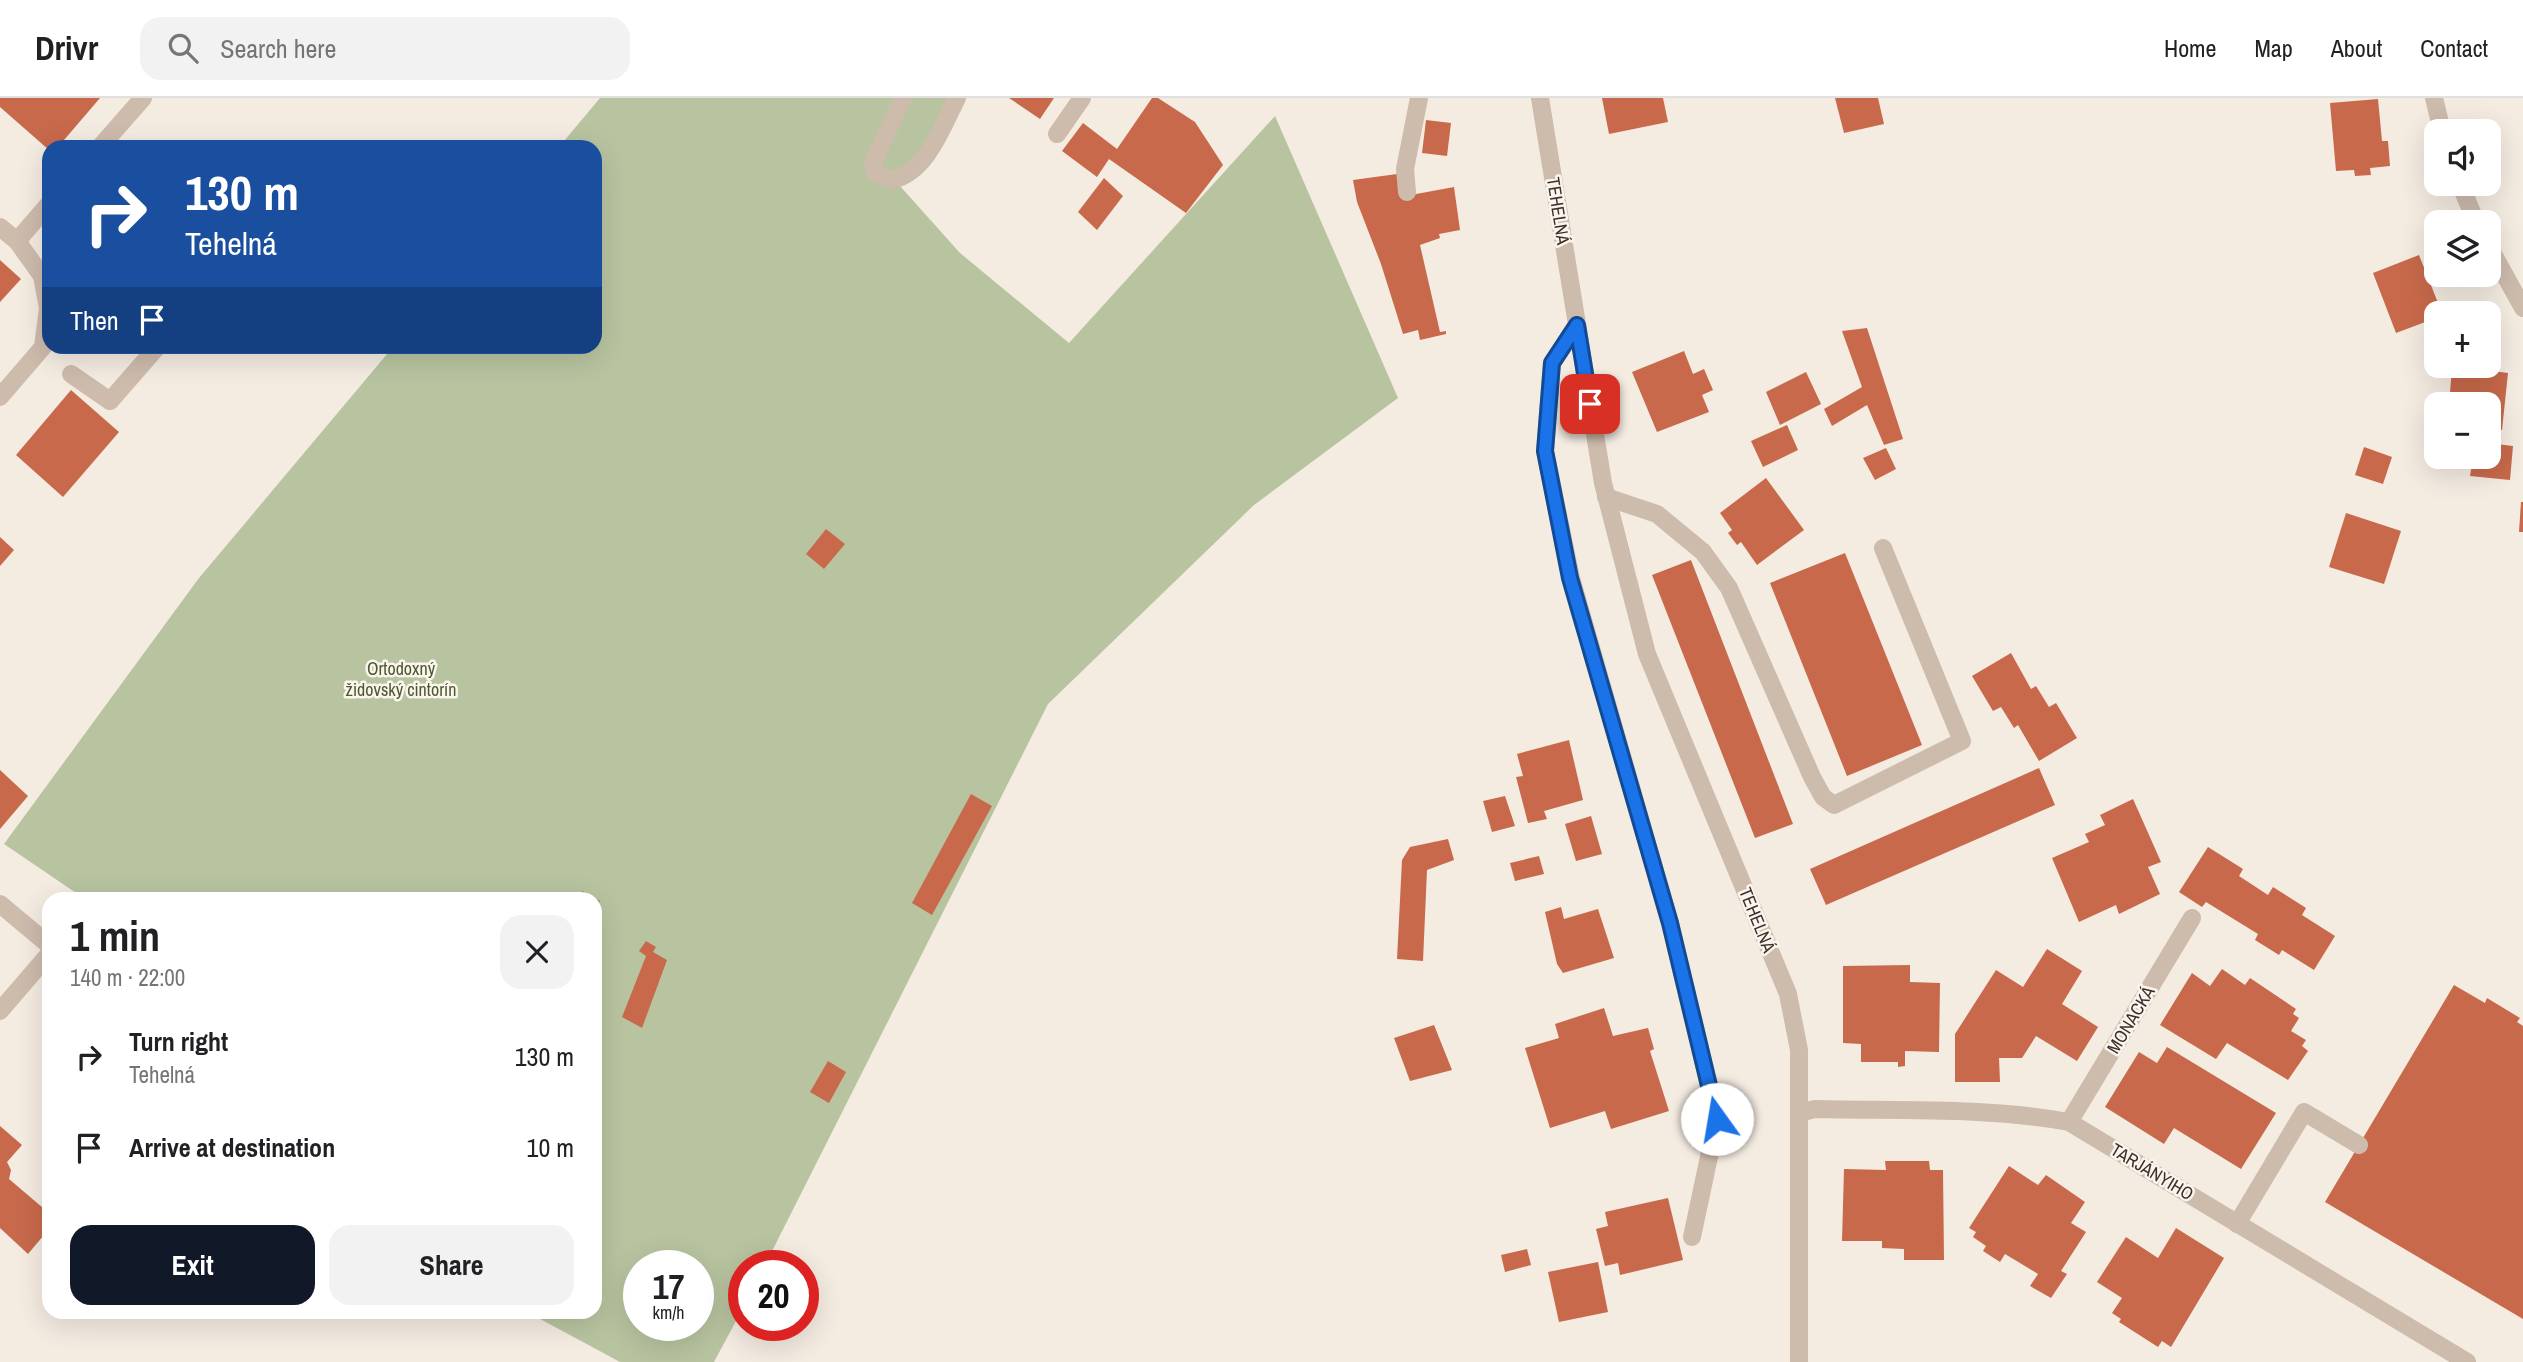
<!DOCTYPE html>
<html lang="en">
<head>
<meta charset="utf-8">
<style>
  :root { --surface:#fff; --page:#f2f2f2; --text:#202124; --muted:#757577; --line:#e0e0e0; --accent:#111827 }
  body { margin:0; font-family:"Archivo Narrow",sans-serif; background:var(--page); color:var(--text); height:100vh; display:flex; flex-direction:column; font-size:26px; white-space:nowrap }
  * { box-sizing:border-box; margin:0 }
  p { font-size:23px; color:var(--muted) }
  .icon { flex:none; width:38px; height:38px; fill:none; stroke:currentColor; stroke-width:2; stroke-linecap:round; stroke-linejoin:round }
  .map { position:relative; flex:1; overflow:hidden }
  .side { position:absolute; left:42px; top:794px; width:560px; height:427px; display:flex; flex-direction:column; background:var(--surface); border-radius:21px; box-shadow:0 7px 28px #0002 }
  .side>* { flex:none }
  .guide { position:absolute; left:42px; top:42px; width:560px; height:214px; border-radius:21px; box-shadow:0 7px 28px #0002; background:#1a4fa0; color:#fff; overflow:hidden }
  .controls { position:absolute; left:2424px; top:21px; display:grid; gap:14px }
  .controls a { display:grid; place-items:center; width:77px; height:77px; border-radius:14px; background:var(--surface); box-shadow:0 7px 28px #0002; font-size:35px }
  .speed { position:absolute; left:623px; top:1152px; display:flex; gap:14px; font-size:35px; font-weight:700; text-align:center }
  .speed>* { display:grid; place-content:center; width:91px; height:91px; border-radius:50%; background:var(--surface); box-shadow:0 7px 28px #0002; line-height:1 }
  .speed small { font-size:18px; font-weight:400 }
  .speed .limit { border:10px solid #d22; background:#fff; color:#111 }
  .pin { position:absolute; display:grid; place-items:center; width:60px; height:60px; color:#fff; margin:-30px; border-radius:14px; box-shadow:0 4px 10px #0006 }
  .me { position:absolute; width:77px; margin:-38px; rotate:347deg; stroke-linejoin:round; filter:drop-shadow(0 0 5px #0008) }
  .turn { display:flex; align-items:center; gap:24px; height:147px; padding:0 28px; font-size:32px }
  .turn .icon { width:91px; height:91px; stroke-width:2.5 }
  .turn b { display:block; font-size:49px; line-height:60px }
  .then { display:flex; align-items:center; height:66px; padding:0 28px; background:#0003; gap:14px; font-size:26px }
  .round { display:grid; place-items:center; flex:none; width:74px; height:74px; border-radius:21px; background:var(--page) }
  .summary { display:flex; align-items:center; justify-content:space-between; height:119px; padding:0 28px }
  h1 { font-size:42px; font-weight:800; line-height:52px }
  .action { display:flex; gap:14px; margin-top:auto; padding:14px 28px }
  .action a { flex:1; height:80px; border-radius:21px; background:var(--accent); color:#fff; font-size:28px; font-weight:800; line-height:80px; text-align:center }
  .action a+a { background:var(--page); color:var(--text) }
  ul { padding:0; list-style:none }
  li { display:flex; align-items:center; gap:21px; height:91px; padding:0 28px }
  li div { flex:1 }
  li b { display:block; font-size:26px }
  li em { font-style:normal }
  header { display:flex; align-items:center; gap:42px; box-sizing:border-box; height:98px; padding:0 35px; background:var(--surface); border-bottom:2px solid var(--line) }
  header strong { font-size:33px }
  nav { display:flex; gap:38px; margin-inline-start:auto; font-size:24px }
  .search { width:490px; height:63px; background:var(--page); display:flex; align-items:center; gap:18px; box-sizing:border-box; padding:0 24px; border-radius:21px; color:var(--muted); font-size:26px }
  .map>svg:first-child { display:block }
</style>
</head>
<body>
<header>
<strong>Drivr</strong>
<div class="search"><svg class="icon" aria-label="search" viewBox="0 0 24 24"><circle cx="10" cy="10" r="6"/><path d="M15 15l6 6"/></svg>Search here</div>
<nav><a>Home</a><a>Map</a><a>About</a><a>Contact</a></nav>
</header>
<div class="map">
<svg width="2523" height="1264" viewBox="0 0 2523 1264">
  <rect width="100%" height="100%" fill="#f4ebe1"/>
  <path fill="#b8c4a0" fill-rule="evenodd" d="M600,0H959L900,88L960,155L1069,245L1275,18L1398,300L1254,407L1048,606L765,1167H744V1208L714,1264H620L529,1215L595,1214V802L85,801L4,746L199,480L393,249L595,248V49H559ZM639,1167H698V1227H639Z"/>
  <g fill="#c8694b">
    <polygon points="0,0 100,0 58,49 49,49 49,52 0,9"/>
    <polygon points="1009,0 1054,0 1040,21"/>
    <polygon points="1152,0 1158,0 1195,24 1223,67 1186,115 1109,61 1097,79 1062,53 1083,25 1117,51"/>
    <polygon points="1602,0 1663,0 1668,24 1609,36"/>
    <polygon points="1835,0 1878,0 1884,26 1844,35"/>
    <polygon points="2378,1 2382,43 2388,43 2390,68 2370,70 2371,77 2355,78 2354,72 2336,73 2330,5"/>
    <polygon points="1426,22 1451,25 1447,58 1422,55"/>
    <polygon points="1397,76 1400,99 1454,89 1460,132 1439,136 1440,140 1420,147 1440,234 1446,233 1446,236 1420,242 1418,232 1403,236 1381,166 1357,104 1353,82"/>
    <polygon points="1104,80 1123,98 1097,132 1078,114"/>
    <polygon points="2419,157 2442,215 2436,215 2436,220 2396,235 2373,175"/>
    <polygon points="0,162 21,181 0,204"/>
    <polygon points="1867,230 1903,341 1884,347 1867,307 1832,328 1824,311 1862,289 1842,233"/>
    <polygon points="2488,251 2492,251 2493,273 2508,275 2502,332 2488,330 2488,306 2449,306 2452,270 2488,268"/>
    <polygon points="1684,253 1693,276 1704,271 1713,292 1702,297 1709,314 1657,334 1632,274"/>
    <polygon points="1806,274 1821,306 1780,327 1766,294"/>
    <polygon points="71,292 119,334 63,399 16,357"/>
    <polygon points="1787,327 1798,352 1763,369 1751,343"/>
    <polygon points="2488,345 2513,348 2510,382 2470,378 2473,359 2488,359"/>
    <polygon points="2364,349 2392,359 2383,386 2355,377"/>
    <polygon points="1886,350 1896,371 1875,382 1863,360"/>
    <polygon points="1766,380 1804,432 1757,467 1741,444 1737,447 1728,435 1732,432 1720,415"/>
    <polygon points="2521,404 2523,404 2523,434 2519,434"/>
    <polygon points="2346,415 2401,433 2384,486 2329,469"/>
    <polygon points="826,431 845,446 824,471 806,456"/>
    <polygon points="0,439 14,452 0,468"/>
    <polygon points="1845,455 1922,647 1847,678 1770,485"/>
    <polygon points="1691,462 1793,726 1755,740 1652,477"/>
    <polygon points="2011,555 2031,591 2036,588 2049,609 2056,605 2077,640 2039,663 2018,627 2014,630 2001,609 1993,613 1972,578"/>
    <polygon points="1569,642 1583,702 1544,713 1547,721 1528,725 1516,679 1523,678 1517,656"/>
    <polygon points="2039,670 2055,707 1826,807 1810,771"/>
    <polygon points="0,672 28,698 0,731"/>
    <polygon points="971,696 992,708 932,817 912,805"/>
    <polygon points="1505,698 1515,728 1492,734 1483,703"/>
    <polygon points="2133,701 2161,764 2148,769 2160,796 2119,816 2116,807 2079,824 2052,760 2089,744 2085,736 2105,727 2100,717"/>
    <polygon points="1591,718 1602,756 1576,763 1565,726"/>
    <polygon points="1448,741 1454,762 1427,772 1423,863 1397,861 1402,762 1410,749"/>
    <polygon points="2208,749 2243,771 2239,778 2268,797 2273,789 2306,810 2302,817 2335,838 2314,872 2282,852 2279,857 2255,842 2258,836 2206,804 2202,809 2179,794"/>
    <polygon points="1539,758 1544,776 1515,783 1510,765"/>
    <polygon points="582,793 600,803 595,812 595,802 578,802"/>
    <polygon points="1561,809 1564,821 1598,811 1614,860 1563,875 1557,866 1545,814"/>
    <polygon points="646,843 656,849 653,854 667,862 642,930 622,919 646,858 639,853"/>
    <polygon points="2047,851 2082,873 2062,906 2098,929 2077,963 2036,938 2022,960 1999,960 2000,984 1955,984 1955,936 1996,872 2023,889"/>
    <polygon points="1910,867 1910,884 1940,885 1939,954 1905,953 1905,968 1898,969 1898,964 1861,964 1861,946 1843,945 1843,868"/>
    <polygon points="2222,871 2245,887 2250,880 2296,911 2293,916 2299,920 2291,933 2306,942 2302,948 2308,953 2288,982 2227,945 2216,961 2160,927 2192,875 2210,888"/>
    <polygon points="2454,887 2485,905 2487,900 2520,920 2517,924 2523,928 2523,1221 2325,1104"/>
    <polygon points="1604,910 1613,938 1648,930 1654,951 1650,953 1669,1013 1611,1031 1605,1013 1550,1030 1525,950 1559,940 1555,926"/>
    <polygon points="1434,927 1452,972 1410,983 1394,940"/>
    <polygon points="2167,949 2276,1015 2241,1071 2174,1030 2164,1046 2105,1009 2139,954 2157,965"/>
    <polygon points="828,963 846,974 829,1005 810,994"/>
    <polygon points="0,1028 22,1047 7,1064 11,1072 9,1081 49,1115 49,1131 28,1156 0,1130"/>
    <polygon points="1885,1063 1929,1063 1930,1072 1943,1072 1944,1162 1904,1162 1904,1151 1882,1150 1882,1143 1842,1143 1844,1071 1886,1072"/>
    <polygon points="2009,1068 2038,1087 2046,1077 2085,1104 2071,1125 2086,1134 2061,1173 2067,1176 2051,1200 2030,1188 2038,1176 2005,1156 2000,1164 1983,1153 1986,1148 1973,1139 1976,1134 1969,1130"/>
    <polygon points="1668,1100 1683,1162 1620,1177 1618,1165 1605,1168 1596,1131 1608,1128 1605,1114"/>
    <polygon points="2176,1130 2224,1160 2171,1249 2162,1243 2158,1249 2119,1224 2121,1221 2112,1215 2122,1200 2097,1184 2126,1139 2158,1160"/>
    <polygon points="1527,1151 1531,1167 1505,1174 1501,1157"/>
    <polygon points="1598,1164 1608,1214 1559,1224 1548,1174"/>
  </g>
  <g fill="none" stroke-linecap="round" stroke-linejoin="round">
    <g stroke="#cdbbac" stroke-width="18">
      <path d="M903,0L873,64L875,75L892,82C927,74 942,29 957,0"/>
      <polyline points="100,49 143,0"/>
      <polyline points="1407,94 1405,71 1419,0"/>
      <polyline points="0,129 17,143 42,178 48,210 43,249 0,299"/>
      <polyline points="17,143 49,106"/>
      <polyline points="1577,227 1552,265 1545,353 1571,480 1670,825 1717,1021 1692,1139"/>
      <polyline points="71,276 110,303 158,248"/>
      <polyline points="1606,399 1657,416 1703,454 1729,490 1812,679 1823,699 1834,707 1962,643 1883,450"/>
      <polyline points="0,806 49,847"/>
      <polyline points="2237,1126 2304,1014 2359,1047"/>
    </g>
    <g stroke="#cdbbac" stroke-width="18">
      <polyline points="1540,0 1603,385 1647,556 1788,896 1799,952 1799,1264"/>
      <polyline points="2434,0 2442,33"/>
      <polyline points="1057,36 1082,0"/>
      <polyline points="2460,86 2476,124"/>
      <polyline points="2488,147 2523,210"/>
      <polyline points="0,913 49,856"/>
      <path d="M1799,1015L1815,1011C1900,1013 1986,1009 2069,1024L2467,1264"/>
      <polyline points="2069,1024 2192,820"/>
    </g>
  </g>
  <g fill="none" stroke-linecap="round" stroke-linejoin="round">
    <g stroke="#114b97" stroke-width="18">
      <polyline id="route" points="1590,306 1577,227 1552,265 1545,353 1570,480 1670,825 1717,1021"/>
    </g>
    <use href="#route" stroke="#1a73e8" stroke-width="12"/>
  </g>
  <g text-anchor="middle" stroke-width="5" stroke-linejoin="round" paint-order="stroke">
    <g font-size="18" fill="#3b302b" stroke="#fbf5ee">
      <text transform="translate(1558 113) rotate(81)" y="6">TEHELNÁ</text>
      <text transform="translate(1757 822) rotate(68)" y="6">TEHELNÁ</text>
      <text transform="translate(2131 922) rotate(-59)" y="6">MONACKÁ</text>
      <text transform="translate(2152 1074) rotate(31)" y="6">TARJÁNYIHO</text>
    </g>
    <g font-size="18" fill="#4a5a2e" stroke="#fbf5ee">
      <text x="401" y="577">Ortodoxný<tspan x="401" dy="21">židovský cintorín</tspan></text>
    </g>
  </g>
</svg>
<div class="controls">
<a><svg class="icon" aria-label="sound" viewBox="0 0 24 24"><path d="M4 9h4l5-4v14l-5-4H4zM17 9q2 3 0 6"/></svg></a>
<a><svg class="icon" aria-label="layers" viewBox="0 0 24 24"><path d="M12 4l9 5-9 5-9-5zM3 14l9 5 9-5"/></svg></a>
<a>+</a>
<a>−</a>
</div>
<div class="speed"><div>17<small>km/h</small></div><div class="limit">20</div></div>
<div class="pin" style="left:1590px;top:306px;background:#d93025"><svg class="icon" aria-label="arrive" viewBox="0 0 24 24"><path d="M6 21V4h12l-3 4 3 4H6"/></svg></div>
<svg class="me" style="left:1717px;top:1021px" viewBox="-20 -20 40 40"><circle r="19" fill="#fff"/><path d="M0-13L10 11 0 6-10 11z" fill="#1a73e8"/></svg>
<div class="guide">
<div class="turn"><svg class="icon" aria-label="right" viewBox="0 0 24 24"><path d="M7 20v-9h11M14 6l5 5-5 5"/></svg><div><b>130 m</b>Tehelná</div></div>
<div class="then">Then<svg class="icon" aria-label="arrive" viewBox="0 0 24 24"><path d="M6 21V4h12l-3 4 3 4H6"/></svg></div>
</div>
<section class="side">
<div class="summary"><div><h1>1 min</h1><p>140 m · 22:00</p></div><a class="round"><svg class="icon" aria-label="close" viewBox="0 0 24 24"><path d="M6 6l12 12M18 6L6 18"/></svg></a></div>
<ul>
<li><svg class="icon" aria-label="right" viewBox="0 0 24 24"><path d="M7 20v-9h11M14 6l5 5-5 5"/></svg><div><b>Turn right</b><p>Tehelná</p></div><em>130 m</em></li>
<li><svg class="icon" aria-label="arrive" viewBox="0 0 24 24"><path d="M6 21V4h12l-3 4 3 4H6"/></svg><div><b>Arrive at destination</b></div><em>10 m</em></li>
</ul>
<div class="action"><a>Exit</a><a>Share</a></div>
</section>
</div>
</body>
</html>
